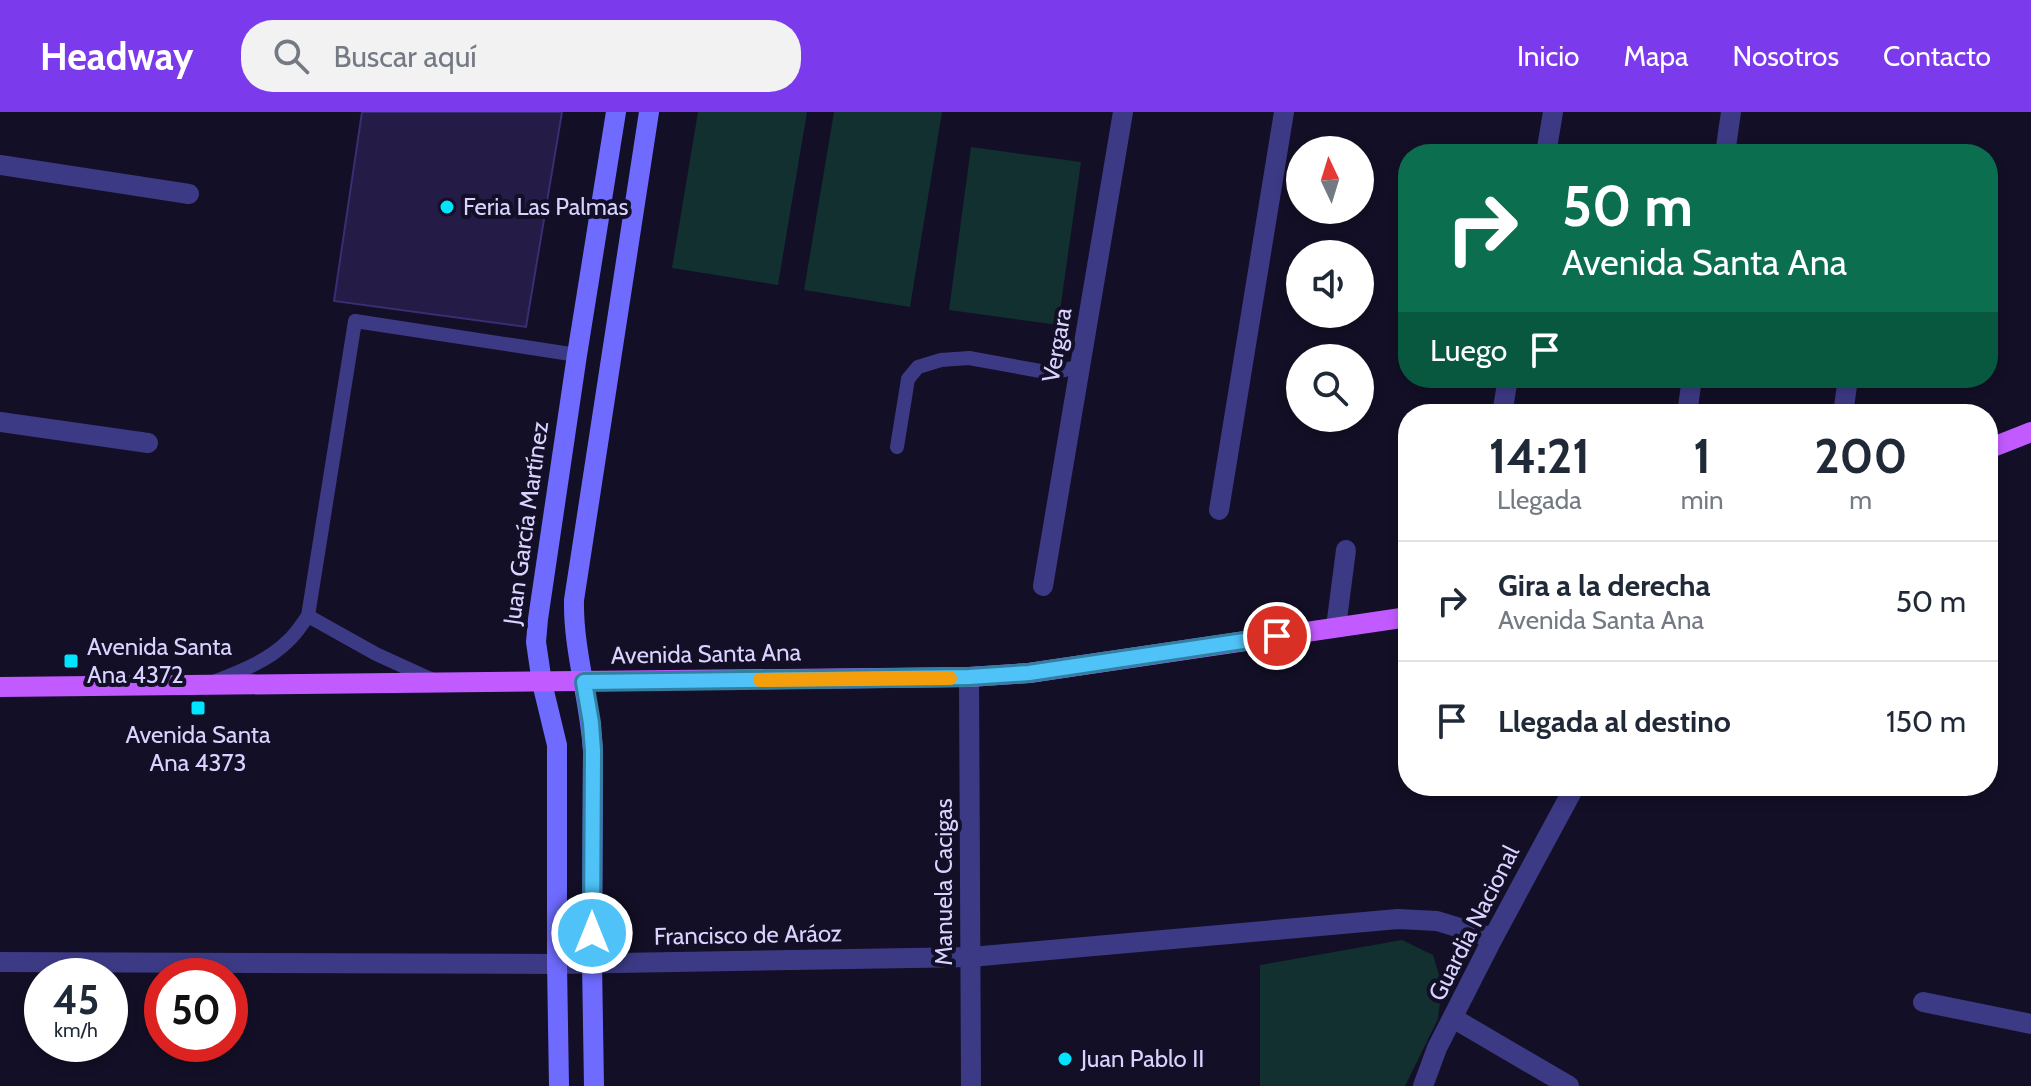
<!DOCTYPE html>
<html lang="es">
<head>
<meta charset="utf-8">
<style>
  :root { --surface:#fff; --page:#f2f2f3; --text:#1f2937; --muted:#747a83; --line:#e0e1e3; --accent:#7c3aed }
  body { margin:0; font-family:Cabin,sans-serif; background:var(--page); color:var(--text); height:100vh; display:flex; flex-direction:column; font-size:30px; white-space:nowrap }
  * { box-sizing:border-box; margin:0 }
  p { font-size:26px; color:var(--muted) }
  .icon { flex:none; width:44px; height:44px; fill:none; stroke:currentColor; stroke-width:2; stroke-linecap:round; stroke-linejoin:round }
  .map { position:relative; flex:1; overflow:hidden }
  .panel { position:absolute; left:1398px; top:292px; width:600px; height:392px; display:flex; flex-direction:column; background:var(--surface); border-radius:32px; box-shadow:0 4px 12px #0003 }
  .panel>* { flex:none }
  .hud { position:absolute; left:1398px; top:32px; width:600px; height:244px; border-radius:32px; box-shadow:0 4px 12px #0003; background:#0b6e4f; color:#fff; overflow:hidden }
  .needle { width:52px; rotate:356deg }
  .tools { position:absolute; left:1286px; top:24px; display:grid; gap:16px }
  .tools a { display:grid; place-items:center; width:88px; height:88px; border-radius:50%; background:var(--surface); box-shadow:0 4px 12px #0003; font-size:40px }
  .speed { position:absolute; left:24px; top:846px; display:flex; gap:16px; font-size:40px; font-weight:700; text-align:center }
  .speed>* { display:grid; place-content:center; width:104px; height:104px; border-radius:50%; background:var(--surface); box-shadow:0 4px 12px #0003; line-height:1 }
  .speed small { font-size:20px; font-weight:400 }
  .speed .limit { border:12px solid #d22; background:#fff; color:#111 }
  .pin { position:absolute; display:grid; place-items:center; width:68px; height:68px; color:#fff; margin:-34px; border:4px solid #fff; border-radius:50%; box-shadow:0 2px 8px #0007 }
  .me { position:absolute; width:88px; margin:-44px; rotate:0deg; stroke-linejoin:round; filter:drop-shadow(0 0 6px #0008) }
  .turn { display:flex; align-items:center; gap:28px; height:168px; padding:0 32px; font-size:36px }
  .turn .icon { width:104px; height:104px; stroke-width:2.5 }
  .turn b { display:block; font-size:56px; line-height:68px }
  .then { display:flex; align-items:center; height:76px; padding:0 32px; background:#0003; gap:16px; font-size:30px }
  .eta { display:flex; justify-content:space-evenly; align-items:center; height:136px; text-align:center }
  .eta b { font-size:48px; font-weight:700; line-height:56px }
  ul { padding:0; list-style:none }
  li { display:flex; align-items:center; gap:24px; height:120px; padding:0 32px; border-top:2px solid var(--line) }
  li div { flex:1 }
  li b { display:block; font-size:30px }
  li em { font-style:normal }
  header { display:flex; align-items:center; gap:48px; box-sizing:border-box; height:112px; padding:0 40px; background:var(--accent); color:#fff }
  header strong { font-size:38px }
  nav { display:flex; gap:44px; margin-inline-start:auto; font-size:28px }
  .search { width:560px; height:72px; background:var(--page); display:flex; align-items:center; gap:20px; box-sizing:border-box; padding:0 28px; border-radius:32px; color:var(--muted); font-size:30px }
  .map>svg:first-child { display:block }
</style>
</head>
<body>
<header>
<strong>Headway</strong>
<div class="search"><svg class="icon" aria-label="search" viewBox="0 0 24 24"><circle cx="10" cy="10" r="6"/><path d="M15 15l6 6"/></svg>Buscar aquí</div>
<nav><a>Inicio</a><a>Mapa</a><a>Nosotros</a><a>Contacto</a></nav>
</header>
<div class="map">
<svg width="2031" height="974" viewBox="0 0 2031 974">
  <rect width="100%" height="100%" fill="#130f26"/>
  <g fill="#12302f">
    <polygon points="698,0 807,0 778,173 672,156"/>
    <polygon points="834,0 942,0 910,195 804,178"/>
    <polygon points="971,35 1081,50 1058,213 949,198"/>
    <polygon points="1402,828 1433,843 1442,873 1438,907 1405,974 1260,974 1260,853"/>
  </g>
  <polygon fill="#241b47" stroke="#3b2d73" stroke-width="2" points="362,0 562,0 526,215 334,189"/>
  <g fill="none" stroke-linecap="round" stroke-linejoin="round">
    <g stroke="#3d3a85" stroke-width="14">
      <polyline points="897,335 908,267 918,255 941,248 969,246 1046,260 1061,259 1080,254"/>
      <polyline points="308,504 355,209 577,243"/>
      <path d="M216,569C241,559 268,549 288,529C296,522 302,512 308,504L376,542L433,568"/>
    </g>
    <g stroke="#3d3a85" stroke-width="20">
      <polyline points="1546,42 1553,0"/>
      <polyline points="1725,42 1731,0"/>
      <polyline points="0,53 189,82"/>
      <polyline points="1502,302 1508,266"/>
      <polyline points="1687,302 1692,266"/>
      <polyline points="1843,302 1848,266"/>
      <polyline points="0,310 148,331"/>
      <polyline points="1219,398 1284,0"/>
      <polyline points="1043,474 1123,0"/>
      <polyline points="1336,515 1346,438"/>
      <polyline points="969,565 971,974"/>
      <polyline points="0,850 557,852 971,845 1398,807 1437,809 1493,826"/>
      <polyline points="1923,890 2031,912"/>
      <polyline points="1453,906 1569,974"/>
      <polyline points="1423,974 1437,936 1493,826 1575,674"/>
    </g>
    <g stroke="#6f6bff" stroke-width="20">
      <polyline points="559,974 557,852 557,633 542,571 536,530 538,507 577,243 616,0"/>
      <path d="M594,974L592,851L593,639C590,588 573,539 574,488L649,0"/>
    </g>
    <g stroke="#c25bff" stroke-width="20">
      <polyline points="1988,337 2031,320"/>
      <polyline points="0,575 969,565 1029,561 1408,505"/>
    </g>
  </g>
  <g fill="none" stroke-linecap="round" stroke-linejoin="round">
    <g stroke="#337fa1" stroke-width="20">
      <polyline id="route" points="592,821 593,639 591,611 584,570 969,565 1029,561 1277,524"/>
    </g>
    <use href="#route" stroke="#4fc3f7" stroke-width="14"/>
    <polyline stroke="#f59e0b" stroke-width="14" points="760,568 950,566"/>
  </g>
  <g fill="#00e5ff" stroke="#130f26" stroke-width="3">
    <circle cx="447" cy="95" r="8"/>
    <rect x="63" y="541" width="16" height="16" rx="4"/>
    <rect x="190" y="588" width="16" height="16" rx="4"/>
    <circle cx="1065" cy="947" r="8"/>
  </g>
  <g text-anchor="middle" stroke-width="8" stroke-linejoin="round" paint-order="stroke">
    <g font-size="24" fill="#d9d4ff" stroke="#130f26" text-anchor="start">
      <text x="463" y="103">Feria Las Palmas</text>
      <text x="87" y="543">Avenida Santa<tspan x="87" dy="28">Ana 4372</tspan></text>
      <text x="198" y="631" text-anchor="middle">Avenida Santa<tspan x="198" dy="28">Ana 4373</tspan></text>
      <text x="1081" y="955">Juan Pablo II</text>
    </g>
    <g font-size="24" fill="#d9d4ff" stroke="#130f26">
      <text transform="translate(1057 233) rotate(-80)" y="8">Vergara</text>
      <text transform="translate(526 411) rotate(-82)" y="8">Juan García Martínez</text>
      <text transform="translate(706 542) rotate(-1)" y="8">Avenida Santa Ana</text>
      <text transform="translate(944 770) rotate(-90)" y="8">Manuela Cacigas</text>
      <text transform="translate(1474 811) rotate(-63)" y="8">Guardia Nacional</text>
      <text transform="translate(748 823) rotate(-1)" y="8">Francisco de Aráoz</text>
    </g>
  </g>
</svg>
<div class="tools">
<a><svg class="needle" viewBox="-14 -14 28 28"><path d="M0-13l5 13h-10z" fill="#e53935"/><path d="M0 13l5-13h-10z" fill="#747a83"/></svg></a>
<a><svg class="icon" aria-label="sound" viewBox="0 0 24 24"><path d="M4 9h4l5-4v14l-5-4H4zM17 9q2 3 0 6"/></svg></a>
<a><svg class="icon" aria-label="search" viewBox="0 0 24 24"><circle cx="10" cy="10" r="6"/><path d="M15 15l6 6"/></svg></a>
</div>
<div class="speed"><div>45<small>km/h</small></div><div class="limit">50</div></div>
<div class="pin" style="left:1277px;top:524px;background:#d93025"><svg class="icon" aria-label="arrive" viewBox="0 0 24 24"><path d="M6 21V4h12l-3 4 3 4H6"/></svg></div>
<svg class="me" style="left:592px;top:821px" viewBox="-20 -20 40 40"><circle r="17" fill="#4fc3f7" stroke="#fff" stroke-width="3"/><path d="M0-11L8 9 0 5-8 9z" fill="#fff"/></svg>
<div class="hud">
<div class="turn"><svg class="icon" aria-label="right" viewBox="0 0 24 24"><path d="M7 20v-9h11M14 6l5 5-5 5"/></svg><div><b>50 m</b>Avenida Santa Ana</div></div>
<div class="then">Luego<svg class="icon" aria-label="arrive" viewBox="0 0 24 24"><path d="M6 21V4h12l-3 4 3 4H6"/></svg></div>
</div>
<section class="panel">
<div class="eta">
<div><b>14:21</b><p>Llegada</p></div>
<div><b>1</b><p>min</p></div>
<div><b>200</b><p>m</p></div>
</div>
<ul>
<li><svg class="icon" aria-label="right" viewBox="0 0 24 24"><path d="M7 20v-9h11M14 6l5 5-5 5"/></svg><div><b>Gira a la derecha</b><p>Avenida Santa Ana</p></div><em>50 m</em></li>
<li><svg class="icon" aria-label="arrive" viewBox="0 0 24 24"><path d="M6 21V4h12l-3 4 3 4H6"/></svg><div><b>Llegada al destino</b></div><em>150 m</em></li>
</ul>
</section>
</div>
</body>
</html>
